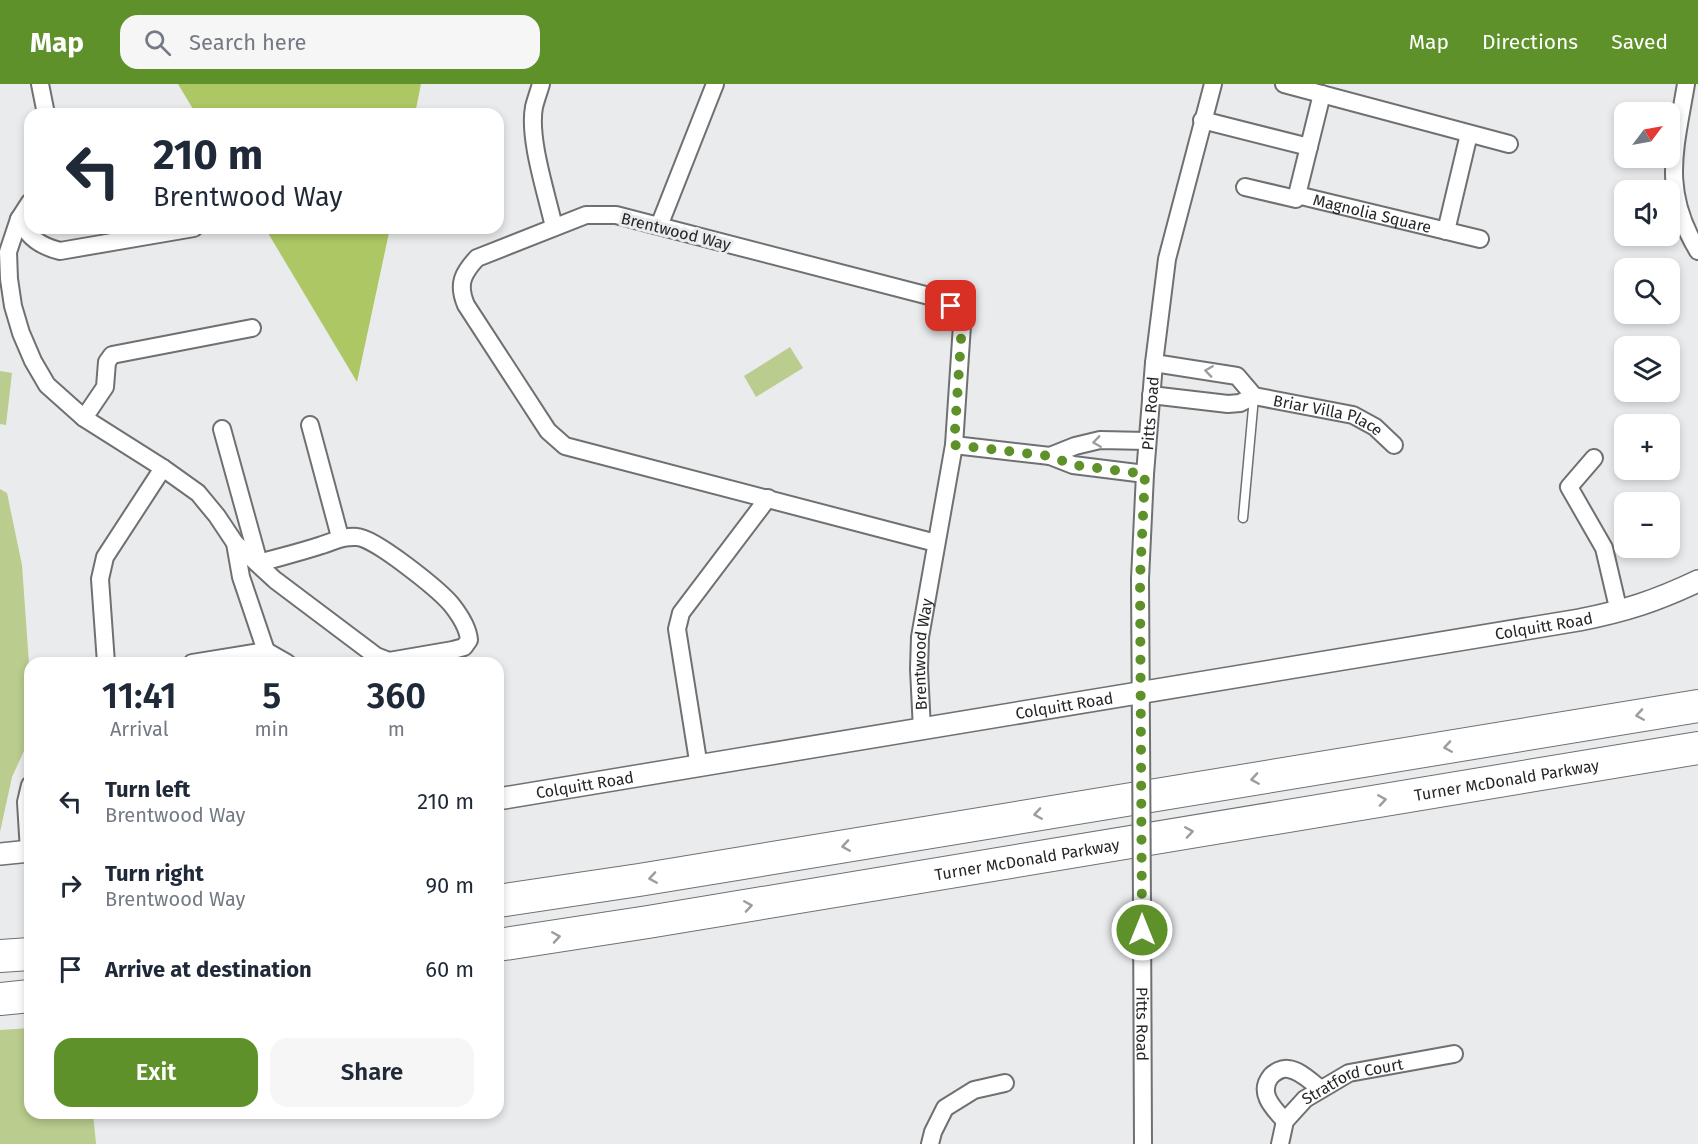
<!DOCTYPE html>
<html lang="en">
<head>
<meta charset="utf-8">
<style>
  :root { --surface:#fff; --page:#f6f6f7; --text:#1f2937; --muted:#747a83; --accent:#5e9129 }
  body { margin:0; font-family:"Fira Sans",sans-serif; background:var(--page); color:var(--text); height:100vh; display:flex; flex-direction:column; font-size:22px; white-space:nowrap }
  * { box-sizing:border-box; margin:0 }
  p { font-size:20px; color:var(--muted) }
  .icon { flex:none; width:33px; height:33px; fill:none; stroke:currentColor; stroke-width:2; stroke-linecap:round; stroke-linejoin:round }
  .map { position:relative; flex:1; overflow:hidden }
  .details { position:absolute; left:24px; top:573px; width:480px; height:462px; display:flex; flex-direction:column; background:var(--surface); border-radius:18px; box-shadow:0 3px 9px #0003 }
  .details>* { flex:none }
  .banner { position:absolute; left:24px; top:24px; width:480px; height:126px; border-radius:18px; box-shadow:0 3px 9px #0003; background:#fff; color:var(--text); overflow:hidden }
  .needle { width:39px; rotate:58deg }
  .fabs { position:absolute; left:1614px; top:18px; display:grid; gap:12px }
  .fabs a { display:grid; place-items:center; width:66px; height:66px; border-radius:12px; background:var(--surface); box-shadow:0 3px 9px #0003; font-size:30px }
  .pin { position:absolute; display:grid; place-items:center; width:51px; height:51px; color:#fff; margin:-26px; border-radius:12px; box-shadow:0 3px 9px #0006 }
  .me { position:absolute; width:66px; margin:-33px; rotate:0deg; stroke-linejoin:round; filter:drop-shadow(0 0 4px #0008) }
  .turn { display:flex; align-items:center; gap:21px; height:126px; padding:0 30px; font-size:27px }
  .turn .icon { width:78px; height:78px; stroke-width:2.5 }
  .turn b { display:block; font-size:42px; line-height:51px }
  .eta { display:flex; justify-content:space-evenly; align-items:center; height:102px; text-align:center }
  .eta b { font-size:36px; font-weight:600; line-height:42px }
  .primary-button { display:flex; gap:12px; margin-top:auto; padding:12px 30px }
  .primary-button a { flex:1; height:69px; border-radius:18px; background:var(--accent); color:#fff; font-size:24px; font-weight:600; line-height:69px; text-align:center }
  .primary-button a+a { background:var(--page); color:var(--text) }
  ul { padding:0; list-style:none }
  li { display:flex; align-items:center; gap:18px; height:84px; padding:0 30px }
  li div { flex:1 }
  li b { display:block; font-size:22px }
  li em { font-style:normal }
  header { display:flex; align-items:center; gap:36px; box-sizing:border-box; height:84px; padding:0 30px; background:var(--accent); color:#fff }
  header strong { font-size:28px }
  nav { display:flex; gap:33px; margin-inline-start:auto; font-size:21px }
  .search { width:420px; height:54px; background:var(--page); display:flex; align-items:center; gap:15px; box-sizing:border-box; padding:0 21px; border-radius:18px; color:var(--muted); font-size:22px }
  .map>svg:first-child { display:block }
</style>
</head>
<body>
<header>
<strong>Map</strong>
<div class="search"><svg class="icon" aria-label="search" viewBox="0 0 24 24"><circle cx="10" cy="10" r="6"/><path d="M15 15l6 6"/></svg>Search here</div>
<nav><a>Map</a><a>Directions</a><a>Saved</a></nav>
</header>
<div class="map">
<svg width="1698" height="1060" viewBox="0 0 1698 1060">
  <rect width="100%" height="100%" fill="#eaebed"/>
  <g fill="#bacc8e">
    <polygon points="790,263 803,284 756,313 744,292"/>
    <polygon points="0,287 12,289 6,341 0,340"/>
    <polygon points="0,405 7,409 22,481 30,594 30,654 12,693 0,748"/>
    <polygon points="30,944 30,1029 93,1029 96,1060 0,1060 0,946"/>
  </g>
  <g fill="#adc765">
    <polygon points="178,0 421,0 415,30 196,30"/>
    <polygon points="265,144 390,144 357,298"/>
  </g>
  <g fill="none" stroke-linecap="round" stroke-linejoin="round">
    <g stroke="#6f7071" stroke-width="11">
      <polyline id="service" points="1243,434 1254,313"/>
    </g>
    <g stroke="#6f7071" stroke-width="20">
      <g id="minor">
        <polyline points="40,0 46,30"/>
        <path d="M541,0C539,7 536,15 534,23C528,55 547,111 554,143"/>
        <polyline points="1284,0 1509,60"/>
        <path d="M1686,0C1675,66 1661,106 1698,167"/>
        <polyline points="1202,36 1309,63"/>
        <path id="s1" d="M1245,103L1296,115L1297,111L1480,155"/>
        <polyline points="1297,111 1322,10"/>
        <polyline points="30,118 19,135 8,168 9,195 13,222 21,249 33,277 47,301 84,334 163,384 198,409 217,432 235,459 241,493 266,567"/>
        <path d="M19,135C29,154 40,162 60,167L194,144"/>
        <polyline points="659,142 715,0"/>
        <polyline points="1446,147 1469,50"/>
        <polyline points="1154,279 1237,292 1254,312"/>
        <path id="s2" d="M1151,311L1228,320L1240,319L1254,312L1353,331L1375,343L1394,361"/>
        <polyline points="84,334 105,303 107,278 112,271 252,244"/>
        <polyline points="310,341 340,453"/>
        <polyline points="222,345 259,479"/>
        <polyline points="954,361 1050,372 1073,381 1145,390"/>
        <polyline points="1050,372 1075,362 1100,356 1147,357"/>
        <polyline points="1594,374 1569,403 1604,464 1619,528"/>
        <path d="M235,459L275,496L376,572L389,577L453,566L464,563L469,556C468,543 459,530 451,520C438,505 375,454 357,453C343,452 335,457 322,461C301,468 280,473 259,479"/>
        <polyline points="106,579 100,495 105,473 163,384"/>
        <polyline points="192,579 266,567 287,579"/>
        <path id="s3" d="M922,646L919,585L920,553L954,361L962,241L951,222L933,213L616,131H586L477,174C463,189 457,200 466,221L548,347L565,362L936,459"/>
        <path id="s4" d="M1141,651L1140,495L1145,390L1154,279L1167,175L1213,0"/>
        <polyline points="699,683 677,545 681,529 768,414"/>
        <polyline points="29,767 26,718 30,701"/>
        <path id="s5" d="M1142,822L1143,1060"/>
        <path d="M1285,1037C1274,1025 1257,1009 1271,992C1275,988 1282,984 1288,985C1300,986 1311,998 1321,1005"/>
        <polyline points="930,1060 933,1048 945,1024 974,1006 1005,999"/>
        <path id="s6" d="M1280,1060L1285,1037L1305,1015L1349,989L1454,970"/>
      </g>
    </g>
    <g stroke="#6f7071" stroke-width="24">
      <g id="tertiary">
        <path id="s7" d="M498,715L1579,536C1625,527 1656,517 1698,497"/>
        <polyline points="0,770 30,767"/>
      </g>
    </g>
    <g stroke="#6f7071" stroke-width="34">
      <g id="motorway">
        <polyline points="498,817 639,796 1698,622"/>
        <path id="s8" d="M498,861L648,838L1698,664"/>
        <polyline points="0,872 30,870"/>
        <polyline points="0,915 30,912"/>
      </g>
    </g>
    <use href="#service" stroke="#fff" stroke-width="8"/>
    <use href="#minor" stroke="#fff" stroke-width="16"/>
    <use href="#tertiary" stroke="#fff" stroke-width="21"/>
    <use href="#motorway" stroke="#fff" stroke-width="32"/>
    <g stroke="#6f7071" stroke-width="20" stroke-linecap="butt">
      <polyline id="minor-bridge" points="1141,651 1142,822"/>
    </g>
    <use href="#minor-bridge" stroke="#fff" stroke-width="16"/>
  </g>
  <defs><path id="oneway-chevron" d="M-2-3.5L2.5 0L-2 3.5" fill="none" stroke-width="1.6" stroke-linecap="round" stroke-linejoin="round" transform="scale(1.5)"/></defs>
  <g stroke="#9d9d9d">
    <use href="#oneway-chevron" transform="translate(1209 287) rotate(-172)"/>
    <use href="#oneway-chevron" transform="translate(1097 358) rotate(172)"/>
    <use href="#oneway-chevron" transform="translate(1640 631) rotate(171)"/>
    <use href="#oneway-chevron" transform="translate(1448 663) rotate(171)"/>
    <use href="#oneway-chevron" transform="translate(1255 695) rotate(171)"/>
    <use href="#oneway-chevron" transform="translate(1382 716) rotate(-9)"/>
    <use href="#oneway-chevron" transform="translate(1038 730) rotate(171)"/>
    <use href="#oneway-chevron" transform="translate(1189 748) rotate(-9)"/>
    <use href="#oneway-chevron" transform="translate(846 762) rotate(171)"/>
    <use href="#oneway-chevron" transform="translate(653 794) rotate(171)"/>
    <use href="#oneway-chevron" transform="translate(748 822) rotate(-9)"/>
    <use href="#oneway-chevron" transform="translate(556 853) rotate(-9)"/>
  </g>
  <g fill="none" stroke-linecap="round" stroke-linejoin="round">
    <polyline stroke="#5e9129" stroke-width="10" stroke-dasharray="0 18" points="951,222 962,240 954,361 1050,372 1073,381 1145,390 1140,495 1142,846"/>
  </g>
  <g text-anchor="middle" stroke-width="6" stroke-linejoin="round" paint-order="stroke">
    <g font-size="16" fill="#262626" stroke="#eaebed">
      <text dy="6" stroke="none"><textPath href="#s1" startOffset="134">Magnolia Square</textPath></text>
      <text transform="translate(676 147) rotate(14)" y="6">Brentwood Way</text>
      <text dy="6" stroke="none"><textPath href="#s4" startOffset="322">Pitts Road</textPath></text>
      <text dy="6" stroke="none"><textPath href="#s2" startOffset="182">Briar Villa Place</textPath></text>
      <text dy="6" stroke="none"><textPath href="#s7" startOffset="1060">Colquitt Road</textPath></text>
      <text dy="6" stroke="none"><textPath href="#s3" startOffset="76">Brentwood Way</textPath></text>
      <text dy="6" stroke="none"><textPath href="#s7" startOffset="574">Colquitt Road</textPath></text>
      <text dy="6" stroke="none"><textPath href="#s8" startOffset="1022">Turner McDonald Parkway</textPath></text>
      <text dy="6" stroke="none"><textPath href="#s7" startOffset="88">Colquitt Road</textPath></text>
      <text dy="6" stroke="none"><textPath href="#s8" startOffset="536">Turner McDonald Parkway</textPath></text>
      <text dy="6" stroke="none"><textPath href="#s5" startOffset="118">Pitts Road</textPath></text>
      <text dy="6" stroke="none"><textPath href="#s6" startOffset="105">Stratford Court</textPath></text>
    </g>
  </g>
</svg>
<div class="fabs">
<a><svg class="needle" viewBox="-14 -14 28 28"><path d="M0-13l5 13h-10z" fill="#e53935"/><path d="M0 13l5-13h-10z" fill="#747a83"/></svg></a>
<a><svg class="icon" aria-label="sound" viewBox="0 0 24 24"><path d="M4 9h4l5-4v14l-5-4H4zM17 9q2 3 0 6"/></svg></a>
<a><svg class="icon" aria-label="search" viewBox="0 0 24 24"><circle cx="10" cy="10" r="6"/><path d="M15 15l6 6"/></svg></a>
<a><svg class="icon" aria-label="layers" viewBox="0 0 24 24"><path d="M12 4l9 5-9 5-9-5zM3 14l9 5 9-5"/></svg></a>
<a>+</a>
<a>−</a>
</div>
<div class="pin" style="left:951px;top:222px;background:#d93025"><svg class="icon" aria-label="arrive" viewBox="0 0 24 24"><path d="M6 21V4h12l-3 4 3 4H6"/></svg></div>
<svg class="me" style="left:1142px;top:846px" viewBox="-20 -20 40 40"><circle r="17" fill="#5e9129" stroke="#fff" stroke-width="3"/><path d="M0-11L8 9 0 5-8 9z" fill="#fff"/></svg>
<div class="banner">
<div class="turn"><svg class="icon" aria-label="left" viewBox="0 0 24 24"><path d="M17 20v-9H6M10 6l-5 5 5 5"/></svg><div><b>210 m</b>Brentwood Way</div></div>
</div>
<section class="details">
<div class="eta">
<div><b>11:41</b><p>Arrival</p></div>
<div><b>5</b><p>min</p></div>
<div><b>360</b><p>m</p></div>
</div>
<ul>
<li><svg class="icon" aria-label="left" viewBox="0 0 24 24"><path d="M17 20v-9H6M10 6l-5 5 5 5"/></svg><div><b>Turn left</b><p>Brentwood Way</p></div><em>210 m</em></li>
<li><svg class="icon" aria-label="right" viewBox="0 0 24 24"><path d="M7 20v-9h11M14 6l5 5-5 5"/></svg><div><b>Turn right</b><p>Brentwood Way</p></div><em>90 m</em></li>
<li><svg class="icon" aria-label="arrive" viewBox="0 0 24 24"><path d="M6 21V4h12l-3 4 3 4H6"/></svg><div><b>Arrive at destination</b></div><em>60 m</em></li>
</ul>
<div class="primary-button"><a>Exit</a><a>Share</a></div>
</section>
</div>
</body>
</html>
